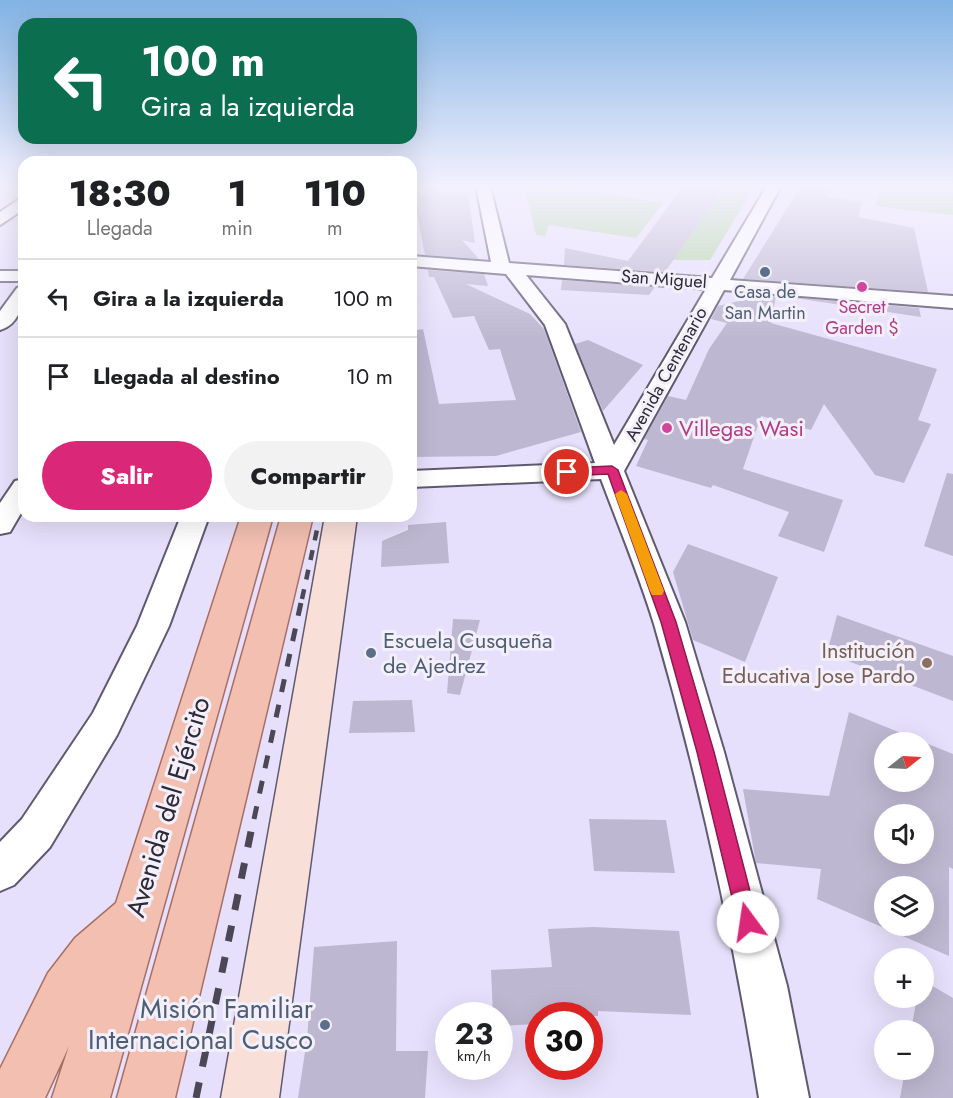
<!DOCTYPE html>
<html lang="es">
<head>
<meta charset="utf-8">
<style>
  :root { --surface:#fff; --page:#f2f2f2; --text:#202124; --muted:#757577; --line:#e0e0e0; --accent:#db2777 }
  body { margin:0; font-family:Jost,sans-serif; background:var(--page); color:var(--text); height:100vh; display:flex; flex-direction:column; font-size:22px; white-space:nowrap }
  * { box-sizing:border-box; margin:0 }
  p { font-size:20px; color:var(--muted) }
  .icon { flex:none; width:33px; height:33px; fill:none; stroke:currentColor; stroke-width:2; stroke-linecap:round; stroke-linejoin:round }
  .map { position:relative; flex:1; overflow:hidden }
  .details { position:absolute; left:18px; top:156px; width:399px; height:366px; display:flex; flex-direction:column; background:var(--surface); border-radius:18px; box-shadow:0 6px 24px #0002 }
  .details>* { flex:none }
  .hud { position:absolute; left:18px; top:18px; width:399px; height:126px; border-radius:18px; box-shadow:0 6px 24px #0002; background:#0b6e4f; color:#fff; overflow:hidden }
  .needle { width:39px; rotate:72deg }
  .tools { position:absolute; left:874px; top:732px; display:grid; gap:12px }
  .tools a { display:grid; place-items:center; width:60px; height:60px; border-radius:50%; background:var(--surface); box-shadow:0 6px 24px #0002; font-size:30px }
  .speed { position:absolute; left:435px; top:1002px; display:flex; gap:12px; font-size:30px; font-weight:700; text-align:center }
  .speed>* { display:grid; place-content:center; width:78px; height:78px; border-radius:50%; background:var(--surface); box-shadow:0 6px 24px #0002; line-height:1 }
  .speed small { font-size:15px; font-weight:400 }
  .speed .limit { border:9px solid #d22; background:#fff; color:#111 }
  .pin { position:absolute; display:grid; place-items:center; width:51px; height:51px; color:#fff; margin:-26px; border:3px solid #fff; border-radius:50%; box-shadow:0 2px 6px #0007 }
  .me { position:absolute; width:66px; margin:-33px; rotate:346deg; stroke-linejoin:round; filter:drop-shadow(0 0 4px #0008) }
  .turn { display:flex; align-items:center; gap:21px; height:126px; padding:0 24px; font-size:27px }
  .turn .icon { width:78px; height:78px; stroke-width:2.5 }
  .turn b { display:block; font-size:42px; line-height:51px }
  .eta { display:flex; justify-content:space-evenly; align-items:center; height:102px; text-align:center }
  .eta b { font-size:36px; font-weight:800; line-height:42px }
  .cta { display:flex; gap:12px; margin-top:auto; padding:12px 24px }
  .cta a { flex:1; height:69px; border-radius:36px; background:var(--accent); color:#fff; font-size:24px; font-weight:800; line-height:69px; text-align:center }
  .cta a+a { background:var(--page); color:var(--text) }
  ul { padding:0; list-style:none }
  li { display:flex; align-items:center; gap:18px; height:78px; padding:0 24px; border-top:2px solid var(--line) }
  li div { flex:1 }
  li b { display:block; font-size:22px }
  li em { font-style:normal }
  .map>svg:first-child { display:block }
</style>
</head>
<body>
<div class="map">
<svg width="953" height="1098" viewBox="0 0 953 1098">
  <rect width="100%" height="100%" fill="#e7e0fc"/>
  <g fill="#b2d5a4">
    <polygon points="524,186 556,186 663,203 636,238 549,225 545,236 536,235"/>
    <polygon points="724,186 755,186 710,260 673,260"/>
    <polygon points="880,186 953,186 953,215 875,206"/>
  </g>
  <g fill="#bdb7d1" fill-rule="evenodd">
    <polygon points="429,186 443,186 444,193 468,193 475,243 462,240 479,259 425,255 412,187 421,197"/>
    <polygon points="687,186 725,186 665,272 564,265 565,248 628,261 682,188"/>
    <polygon points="801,186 833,186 827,197 862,202 858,217 914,228 928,292 743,279"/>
    <polygon points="428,270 484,274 488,286 466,284 530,314 544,329 581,432 496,456 411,457 411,331 423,329 439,404 516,400 500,349 489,350 474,316 453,318 434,277 429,277"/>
    <polygon points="562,280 655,287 649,295 561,290"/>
    <polygon points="739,293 776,296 771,323 937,369 918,420 931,424 904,483 875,475 824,404 811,430 761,416 743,469 843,500 824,552 778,536 789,512 713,485 711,488 636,466 648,440 644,439 668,396 686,400 709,349 727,323 711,319 718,306 743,300 737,299"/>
    <polygon points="788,297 919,308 921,317"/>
    <polygon points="588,340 643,365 603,411 575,344"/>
    <polygon points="947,473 953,474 953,556 924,546"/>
    <polygon points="446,522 449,563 381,567 382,541 408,530 408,525"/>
    <polygon points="688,544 778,577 745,662 693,640 673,572"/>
    <polygon points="837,615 953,656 953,701 827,653"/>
    <polygon points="453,619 480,620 460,695 447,693"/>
    <polygon points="412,700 415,732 349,733 353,701"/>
    <path d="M849,712L953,754V869L949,867V956L817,899L821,869L756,863L743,789L829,796ZM885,742H924V782H885ZM885,814H924V854H885ZM885,886H924V926H885Z"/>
    <polygon points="589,819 666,820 675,873 594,871"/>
    <polygon points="593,927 679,931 691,1015 598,1011 598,1016 538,1016 538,1024 500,1026 500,1016 493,1016 491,970 552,967 548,929"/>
    <polygon points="397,941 396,1051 428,1051 425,1098 298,1098 307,1039 314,947"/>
    <polygon points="924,981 953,998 953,1098 900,1098 905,1070 924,1070 924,1030 911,1030 917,998 924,998"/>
  </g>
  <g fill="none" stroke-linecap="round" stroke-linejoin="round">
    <g stroke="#605a71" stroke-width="4">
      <g id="minor">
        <path d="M476,186H490L509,263L712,278L767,186H781L730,280L953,296V308L724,290L624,471L685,622L724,752L787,986L809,1098H759C734,939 699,779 654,624C639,575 619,527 601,479L411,487V471L595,463L545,325L506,274L411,266V256L491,262ZM526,275L706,289L614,445L565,324Z"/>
        <polygon points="24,196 24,209 0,225 0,212"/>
        <rect x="0" y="271" width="24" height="10"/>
        <path d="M24,286C24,303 19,325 0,330V311L17,288Z"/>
        <polygon points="24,479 24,508 10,532 0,534 0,503 15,481"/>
        <polygon points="181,516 209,516 169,626 117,735 50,847 14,885 0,891 0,842 22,819 93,713 137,626"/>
      </g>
    </g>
    <g stroke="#605a71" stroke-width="3">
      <polygon id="secondary" points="325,516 357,516 279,1098 221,1098"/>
    </g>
    <g stroke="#a76f64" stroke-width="3">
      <g id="primary">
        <polygon points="241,516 273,516 110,1098 52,1098 69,1046 45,1098 0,1098 0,1069 48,973 75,938 116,903"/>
        <polygon points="281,516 313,516 175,1098 117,1098"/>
      </g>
    </g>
    <use href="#minor" fill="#fff" fill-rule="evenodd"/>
    <use href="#secondary" fill="#f8dfd8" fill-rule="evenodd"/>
    <use href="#primary" fill="#f2bfb1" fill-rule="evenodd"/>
    <polyline stroke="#4b4755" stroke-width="4.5" stroke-dasharray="10 10" stroke-linecap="butt" points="302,599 320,516"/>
    <polyline stroke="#4b4755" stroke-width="5" stroke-dasharray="13 13" stroke-linecap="butt" points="254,819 302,598"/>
    <polyline stroke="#4b4755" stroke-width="7" stroke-dasharray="16 16" stroke-linecap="butt" points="196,1098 254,817"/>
  </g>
  <linearGradient id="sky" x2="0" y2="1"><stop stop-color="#82b3e4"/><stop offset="0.55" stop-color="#f4f1fe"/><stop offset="1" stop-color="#f4f1fe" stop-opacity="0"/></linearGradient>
  <rect width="953" height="339" fill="url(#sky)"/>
  <polygon fill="#db2777" stroke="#8e194d" stroke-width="1.5" points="612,466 618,470 676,622 714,752 758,922 755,929 748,932 741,929 738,922 697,752 661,622 608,474 567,476 561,472 567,468"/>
  <polygon fill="#f59e0b" points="621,490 627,494 664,591 662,595 652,595 650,591 615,494"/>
  <g fill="#5c6f8a" stroke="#f3f0fb" stroke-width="2">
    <circle cx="765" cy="272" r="6"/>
    <circle cx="371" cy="653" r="6"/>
    <circle cx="325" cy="1025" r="6"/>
  </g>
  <g fill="#d1479c" stroke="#f3f0fb" stroke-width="2">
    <circle cx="862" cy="287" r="6"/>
    <circle cx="667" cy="428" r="6"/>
  </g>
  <circle fill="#8d6e63" stroke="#f3f0fb" stroke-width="2" cx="927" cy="663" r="6"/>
  <g text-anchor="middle" stroke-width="6" stroke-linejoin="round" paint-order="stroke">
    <g font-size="18" fill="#2d2a35" stroke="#f3f0fb">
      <text transform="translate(664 279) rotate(4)" y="6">San Miguel</text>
      <text transform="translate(666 374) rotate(-61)" y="6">Avenida Centenario</text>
    </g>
    <g font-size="18" fill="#4e5e75" stroke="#f3f0fb">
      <text x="765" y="298">Casa de<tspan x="765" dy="21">San Martin</tspan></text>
    </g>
    <g font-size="18" fill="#b23c85" stroke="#f3f0fb">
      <text x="862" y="313">Secret<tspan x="862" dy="21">Garden $</tspan></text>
    </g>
    <g font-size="22" fill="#b23c85" stroke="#f3f0fb" text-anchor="start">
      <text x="679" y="436">Villegas Wasi</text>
    </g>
    <g font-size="22" fill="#4e5e75" stroke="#f3f0fb" text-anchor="start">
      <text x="383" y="648">Escuela Cusqueña<tspan x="383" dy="25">de Ajedrez</tspan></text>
    </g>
    <g font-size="22" fill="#785e54" stroke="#f3f0fb" text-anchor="end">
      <text x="915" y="658">Institución<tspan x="915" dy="25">Educativa Jose Pardo</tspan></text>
    </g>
    <g font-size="27" fill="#2d2a35" stroke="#f3f0fb">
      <text transform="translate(168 807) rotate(-73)" y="9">Avenida del Ejército</text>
    </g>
    <g font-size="27" fill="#4e5e75" stroke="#f3f0fb" text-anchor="end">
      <text x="313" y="1018">Misión Familiar<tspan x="313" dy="31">Internacional Cusco</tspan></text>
    </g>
  </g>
</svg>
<div class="tools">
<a><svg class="needle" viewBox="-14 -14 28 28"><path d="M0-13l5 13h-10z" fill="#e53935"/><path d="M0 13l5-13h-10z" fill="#757577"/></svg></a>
<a><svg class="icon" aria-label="sound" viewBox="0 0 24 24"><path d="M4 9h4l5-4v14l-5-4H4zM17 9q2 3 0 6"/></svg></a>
<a><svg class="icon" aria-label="layers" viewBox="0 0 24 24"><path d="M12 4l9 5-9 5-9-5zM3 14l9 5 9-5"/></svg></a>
<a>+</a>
<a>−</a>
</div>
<div class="speed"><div>23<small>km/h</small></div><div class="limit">30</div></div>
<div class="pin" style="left:567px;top:472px;background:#d93025"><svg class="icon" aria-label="arrive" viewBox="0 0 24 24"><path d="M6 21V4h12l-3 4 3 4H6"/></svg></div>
<svg class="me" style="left:748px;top:922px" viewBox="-20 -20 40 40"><circle r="19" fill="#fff"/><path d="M0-13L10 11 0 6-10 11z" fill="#db2777"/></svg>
<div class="hud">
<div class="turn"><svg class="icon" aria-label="left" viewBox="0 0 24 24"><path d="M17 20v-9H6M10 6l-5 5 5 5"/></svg><div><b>100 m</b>Gira a la izquierda</div></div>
</div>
<section class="details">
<div class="eta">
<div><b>18:30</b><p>Llegada</p></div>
<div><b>1</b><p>min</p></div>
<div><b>110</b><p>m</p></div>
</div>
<ul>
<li><svg class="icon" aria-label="left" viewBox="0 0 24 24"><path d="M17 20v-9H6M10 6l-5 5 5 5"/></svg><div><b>Gira a la izquierda</b></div><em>100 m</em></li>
<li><svg class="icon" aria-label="arrive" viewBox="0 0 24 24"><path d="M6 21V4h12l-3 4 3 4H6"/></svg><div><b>Llegada al destino</b></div><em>10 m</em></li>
</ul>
<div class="cta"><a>Salir</a><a>Compartir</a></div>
</section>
</div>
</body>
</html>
